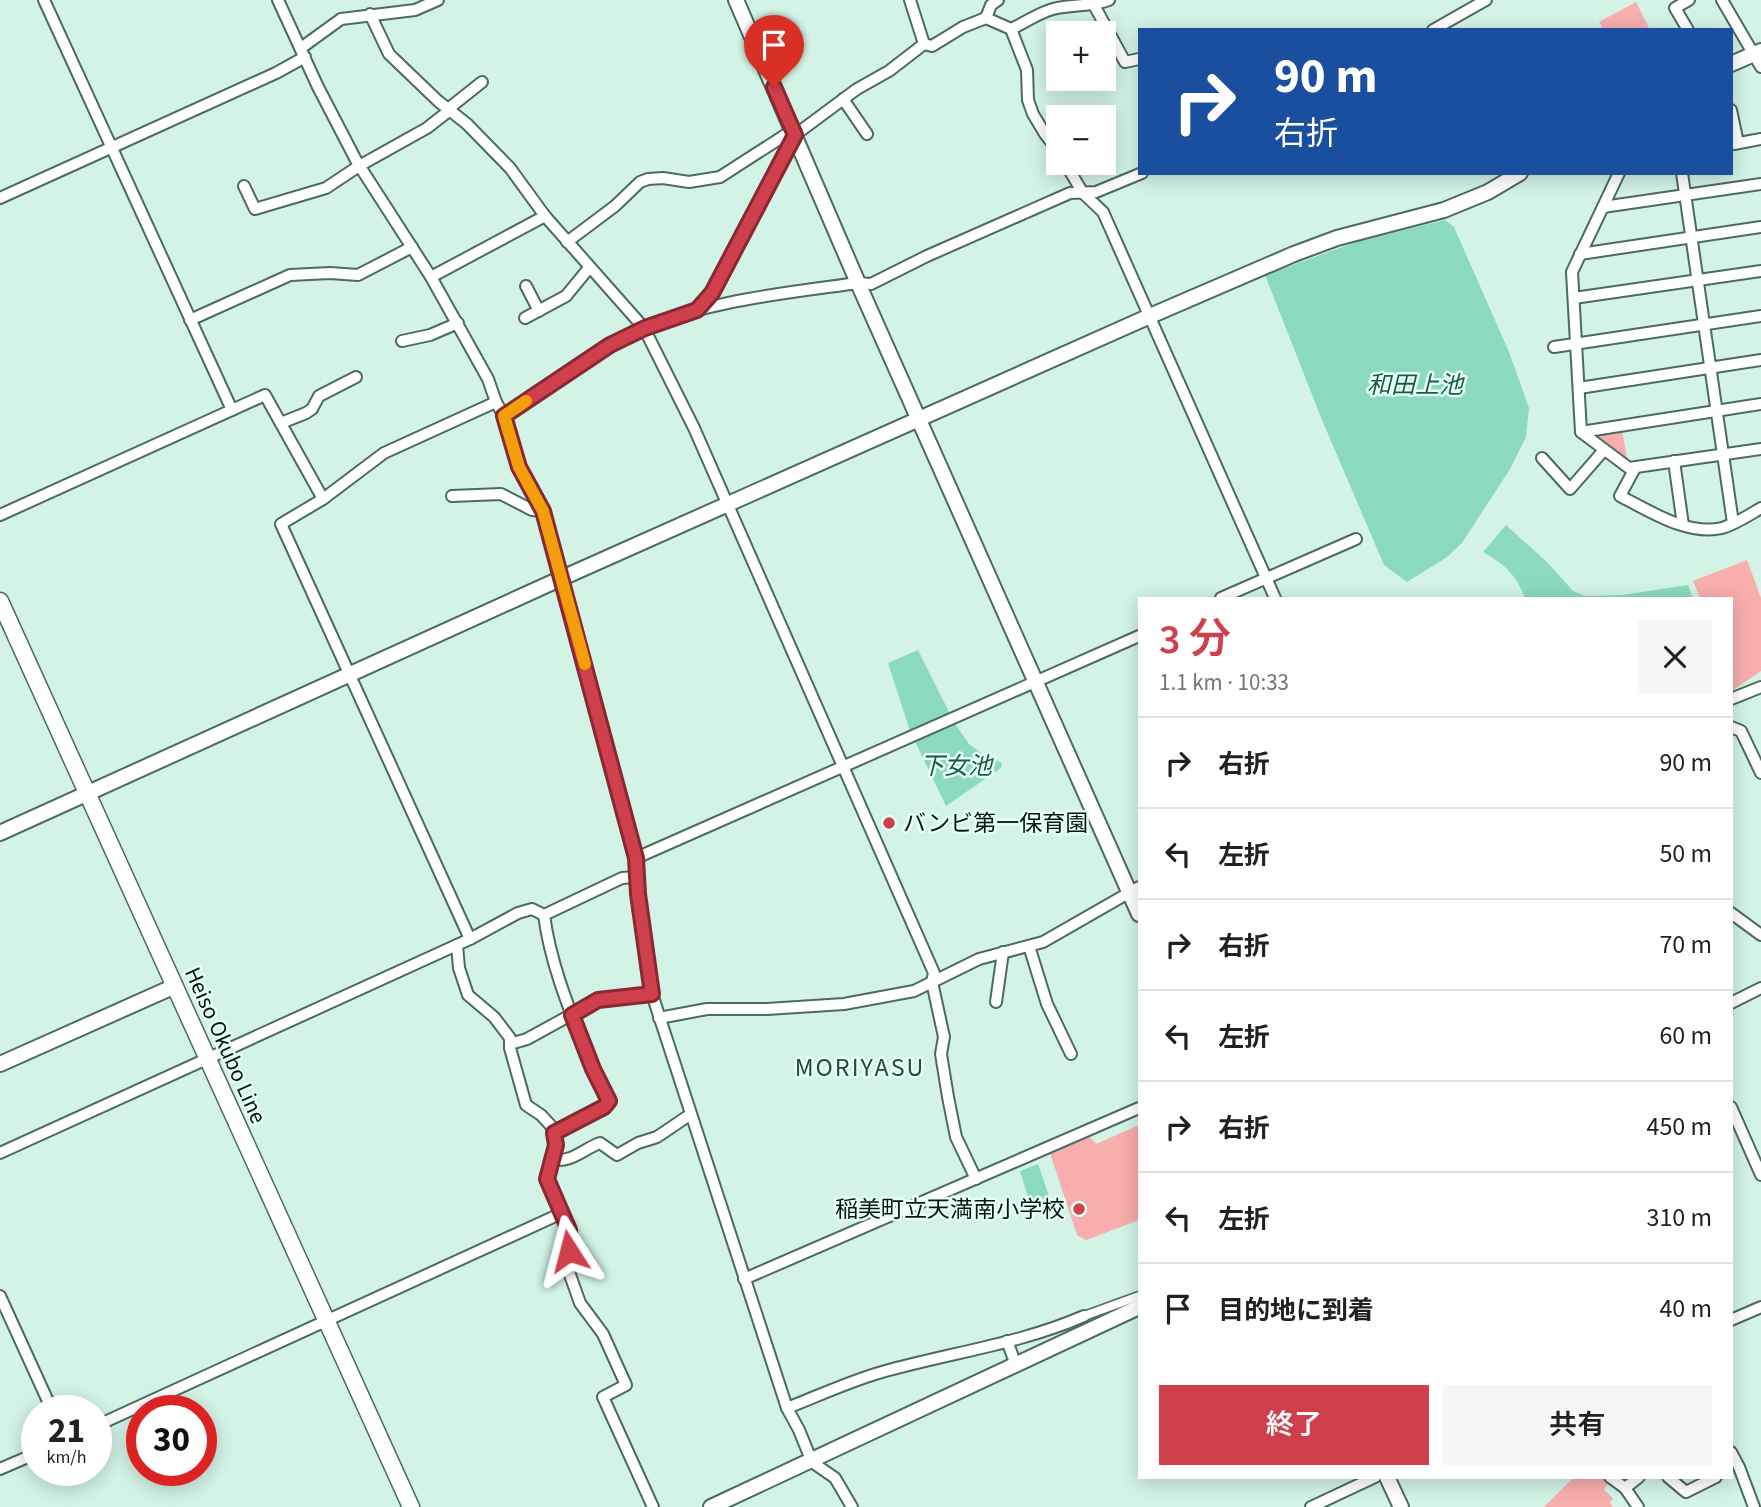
<!DOCTYPE html>
<html lang="ja">
<head>
<meta charset="utf-8">
<style>
  :root { --surface:#fff; --page:#f6f6f6; --text:#202124; --muted:#757577; --line:#e0e0e0; --accent:#d03f4c }
  body { margin:0; font-family:"Source Sans 3","Noto Sans JP",sans-serif; background:var(--page); color:var(--text); height:100vh; display:flex; flex-direction:column; font-size:26px; white-space:nowrap }
  * { box-sizing:border-box; margin:0 }
  p { font-size:23px; color:var(--muted) }
  .icon { flex:none; width:38px; height:38px; fill:none; stroke:currentColor; stroke-width:2; stroke-linecap:round; stroke-linejoin:round }
  .map { position:relative; flex:1; overflow:hidden }
  .details { position:absolute; left:1138px; top:597px; width:595px; height:882px; display:flex; flex-direction:column; background:var(--surface); border-radius:0px; box-shadow:0 4px 18px #0003 }
  .details>* { flex:none }
  .hud { position:absolute; left:1138px; top:28px; width:595px; height:147px; border-radius:0px; box-shadow:0 4px 18px #0003; background:#1a4fa0; color:#fff; overflow:hidden }
  .controls { position:absolute; left:1046px; top:21px; display:grid; gap:14px }
  .controls a { display:grid; place-items:center; width:70px; height:70px; border-radius:0px; background:var(--surface); box-shadow:0 4px 18px #0003; font-size:35px }
  .speed { position:absolute; left:21px; top:1395px; display:flex; gap:14px; font-size:35px; font-weight:700; text-align:center }
  .speed>* { display:grid; place-content:center; width:91px; height:91px; border-radius:50%; background:var(--surface); box-shadow:0 4px 18px #0003; line-height:1 }
  .speed small { font-size:18px; font-weight:400 }
  .speed .limit { border:10px solid #d22; background:#fff; color:#111 }
  .pin { position:absolute; display:grid; place-items:center; width:60px; height:60px; color:#fff; margin:-72px -30px; border-radius:50% 50% 50% 0; rotate:-45deg; box-shadow:0 0 7px #0007 }
  .pin .icon { rotate:45deg }
  .me { position:absolute; width:77px; margin:-38px; rotate:351deg; stroke-linejoin:round; filter:drop-shadow(0 0 5px #0008) }
  .turn { display:flex; align-items:center; gap:24px; height:147px; padding:0 21px; font-size:32px }
  .turn .icon { width:91px; height:91px; stroke-width:2.5 }
  .turn b { display:block; font-size:49px; line-height:60px }
  .round { display:grid; place-items:center; flex:none; width:74px; height:74px; border-radius:0px; background:var(--page) }
  .headline { display:flex; align-items:center; justify-content:space-between; height:119px; padding:0 21px }
  h1 { font-size:42px; font-weight:600; line-height:52px; color:var(--accent) }
  .cta { display:flex; gap:14px; margin-top:auto; padding:14px 21px }
  .cta a { flex:1; height:80px; border-radius:0px; background:var(--accent); color:#fff; font-size:28px; font-weight:600; line-height:80px; text-align:center }
  .cta a+a { background:var(--page); color:var(--text) }
  ul { padding:0; list-style:none }
  li { display:flex; align-items:center; gap:21px; height:91px; padding:0 21px; border-top:2px solid var(--line) }
  li div { flex:1 }
  li b { display:block; font-size:26px }
  li em { font-style:normal }
  .map>svg:first-child { display:block }
</style>
</head>
<body>
<div class="map">
<svg width="1761" height="1507" viewBox="0 0 1761 1507">
  <rect width="100%" height="100%" fill="#d2f3e6"/>
  <g fill="#f7aead">
    <polygon points="1636,2 1650,30 1597,30 1602,27 1599,22"/>
    <polygon points="1621,425 1629,468 1586,437"/>
    <polygon points="1747,560 1761,598 1761,671 1733,690 1731,681 1731,598 1700,598 1693,581"/>
    <polygon points="1139,1125 1139,1220 1086,1240 1077,1235 1050,1153 1089,1136 1096,1144"/>
    <polygon points="1574,1477 1611,1478 1604,1490 1613,1498 1610,1503 1613,1507 1544,1507"/>
  </g>
  <g fill="#8cdabd">
    <polygon points="1445,220 1454,227 1509,352 1529,408 1526,437 1510,469 1462,543 1447,557 1407,582 1384,565 1322,420 1265,275 1356,242"/>
    <path d="M1506,525L1549,564L1573,591L1586,596L1622,595L1688,585L1693,598H1525C1515,573 1506,566 1483,552Z"/>
    <polygon points="918,650 954,722 969,744 985,756 1002,763 1001,768 946,806 910,731 888,663"/>
    <polygon points="1038,1164 1049,1196 1030,1203 1020,1171"/>
  </g>
  <g fill="none" stroke-linecap="round" stroke-linejoin="round">
    <g stroke="#4d6a5f" stroke-width="11">
      <polyline id="pedestrian" points="1084,1316 1139,1296"/>
    </g>
    <g stroke="#4d6a5f" stroke-width="14">
      <g id="minor">
        <polyline points="44,0 232,410"/>
        <polyline points="278,0 318,87 357,162 431,277 488,379 496,402 504,416 519,467 543,511 636,858 638,894 652,994 787,1408 799,1430 812,1462 835,1478 852,1507"/>
        <polyline points="910,0 924,44"/>
        <polyline points="1722,0 1761,67"/>
        <polyline points="1094,5 1125,62 1139,59"/>
        <polyline points="370,14 389,54 438,101 467,124 510,168 545,216 644,328 694,428 934,973 932,982 944,1037 941,1054 948,1097 956,1137 976,1179"/>
        <polyline points="986,18 991,5 998,0"/>
        <polyline points="1011,29 1027,70 1028,100 1033,114 1045,134 1059,152"/>
        <polyline points="1433,30 1486,0"/>
        <polyline points="1688,30 1675,8 1689,0"/>
        <path d="M924,44L932,46L963,27L986,18L1011,29C1025,23 1038,13 1053,9C1072,4 1090,7 1109,0"/>
        <polyline points="301,48 341,19 415,10 438,0"/>
        <polyline points="843,99 867,134"/>
        <polyline points="448,109 482,82"/>
        <polyline points="1731,110 1738,143"/>
        <polyline points="1734,144 1761,139"/>
        <polyline points="1065,163 1083,193 1103,212 1275,598"/>
        <polyline points="1619,173 1572,272 1581,432 1629,468 1761,449"/>
        <polyline points="1682,173 1733,523"/>
        <polyline points="244,186 255,209 326,188 359,166 427,128 450,110"/>
        <polyline points="0,198 276,73 305,57"/>
        <polyline points="1603,207 1761,184"/>
        <polyline points="567,242 615,206 640,182 648,179 663,178 689,182 720,177 793,130"/>
        <polyline points="1580,254 1761,227"/>
        <polyline points="431,277 545,216"/>
        <polyline points="526,286 539,311"/>
        <polyline points="1574,298 1761,271"/>
        <polyline points="697,311 711,293 795,135 857,89 889,71 924,44"/>
        <polyline points="525,318 566,296 589,268"/>
        <polyline points="190,320 290,275 330,273 358,275 412,247"/>
        <polyline points="402,341 430,335 458,323"/>
        <polyline points="1554,347 1761,316"/>
        <polyline points="1579,388 1761,360"/>
        <path d="M504,416C549,386 595,348 644,328C712,300 786,293 858,283L871,284L927,256L1070,193L1096,192L1142,173"/>
        <polyline points="281,423 306,413 312,409 319,396 356,377"/>
        <polyline points="1581,432 1761,404"/>
        <polyline points="1542,458 1570,489 1604,450"/>
        <polyline points="1674,461 1683,525"/>
        <path d="M1635,468L1620,496C1650,511 1687,536 1722,528C1736,524 1749,515 1761,508"/>
        <polyline points="452,496 501,494 532,510 543,511"/>
        <polyline points="0,515 265,395 323,499"/>
        <polyline points="1221,598 1356,539"/>
        <polyline points="1731,699 1761,687"/>
        <polyline points="1731,727 1741,731 1761,773"/>
        <polyline points="636,858 1139,636"/>
        <polyline points="1731,913 1761,935"/>
        <path d="M544,915C551,968 573,1018 592,1067C597,1079 605,1089 609,1101L605,1107L554,1133"/>
        <polyline points="470,939 281,524 323,499 384,453 496,402"/>
        <polyline points="457,945 459,968 468,995 494,1017 510,1038 510,1048 526,1105 541,1115 554,1129 556,1145 546,1179 569,1230 569,1272 580,1303 603,1334 626,1385 603,1397 653,1507"/>
        <polyline points="1029,946 1047,1004 1071,1054"/>
        <polyline points="996,1002 1003,952"/>
        <polyline points="1731,1003 1761,988"/>
        <polyline points="659,1018 707,1009 767,1009 844,1004 914,991 979,959 1043,942 1139,887"/>
        <polyline points="510,1044 527,1039 598,1000 652,994"/>
        <polyline points="1731,1107 1761,1175"/>
        <polyline points="0,1153 470,939 518,913 532,909 544,915 622,878 636,877"/>
        <path d="M551,1159C571,1164 583,1149 600,1143L617,1155L638,1143L657,1137L691,1114"/>
        <polyline points="744,1279 1139,1108"/>
        <polyline points="0,1296 52,1410"/>
        <polyline points="1731,1320 1761,1307"/>
        <polyline points="1007,1341 1016,1365"/>
        <path d="M787,1408C818,1396 850,1381 882,1372C949,1353 1020,1344 1084,1316"/>
        <polyline points="96,1426 562,1213"/>
        <polyline points="1731,1452 1739,1467 1754,1507"/>
        <polyline points="0,1469 37,1453"/>
        <polyline points="1610,1477 1625,1488 1638,1507"/>
        <polyline points="1668,1477 1686,1492 1716,1477"/>
        <polyline points="1625,1488 1639,1477"/>
        <polyline points="1311,1507 1375,1477"/>
      </g>
    </g>
    <g stroke="#4d6a5f" stroke-width="18">
      <g id="tertiary">
        <polyline points="736,0 858,283 1139,914"/>
        <polyline points="1731,64 1761,51"/>
        <polyline points="0,833 562,578 1150,316 1294,254 1337,238 1444,210 1488,192 1520,173"/>
        <polyline points="0,1064 175,986"/>
        <polyline points="1387,1477 1401,1507"/>
        <polyline points="711,1507 1139,1307"/>
      </g>
    </g>
    <g stroke="#4d6a5f" stroke-width="19">
      <polyline id="secondary" points="0,601 411,1507"/>
    </g>
    <use href="#pedestrian" stroke="#fff" stroke-width="8"/>
    <use href="#minor" stroke="#fff" stroke-width="10"/>
    <use href="#tertiary" stroke="#fff" stroke-width="14"/>
    <use href="#secondary" stroke="#fff" stroke-width="16"/>
  </g>
  <g fill="none" stroke-linecap="round" stroke-linejoin="round">
    <g stroke="#872931" stroke-width="18">
      <polyline id="route" points="569,1251 569,1230 547,1179 556,1145 554,1133 604,1107 609,1101 593,1069 572,1015 598,1000 652,994 638,894 636,858 543,511 519,467 504,416 610,345 645,328 697,310 712,293 795,135 774,87"/>
    </g>
    <use href="#route" stroke="#d03f4c" stroke-width="12"/>
    <polyline stroke="#f59e0b" stroke-width="12" points="526,401 504,416 519,467 543,511 585,664"/>
  </g>
  <g fill="#d03f4c" stroke="#e4fff4" stroke-width="2.5">
    <circle cx="889" cy="823" r="7"/>
    <circle cx="1079" cy="1209" r="7"/>
  </g>
  <g text-anchor="middle" stroke-width="5" stroke-linejoin="round" paint-order="stroke">
    <g font-size="23" fill="#091510" stroke="#e4fff4" text-anchor="start">
      <text x="903" y="831">バンビ第一保育園</text>
      <text x="1065" y="1217" text-anchor="end">稲美町立天満南小学校</text>
    </g>
    <g font-size="23" fill="#091510" stroke="#e4fff4">
      <text transform="translate(226 1045) rotate(66)" y="8">Heiso Okubo Line</text>
    </g>
    <g font-size="24" font-style="italic" fill="#1b5845" stroke="#e4fff4">
      <text x="1415" y="393">和田上池</text>
      <text x="956" y="774">下女池</text>
    </g>
    <g font-size="26" letter-spacing="2" fill="#2b483d" stroke="#e4fff4">
      <text x="860" y="1076">MORIYASU</text>
    </g>
  </g>
</svg>
<div class="controls">
<a>+</a>
<a>−</a>
</div>
<div class="speed"><div>21<small>km/h</small></div><div class="limit">30</div></div>
<div class="pin" style="left:774px;top:87px;background:#d93025"><svg class="icon" aria-label="arrive" viewBox="0 0 24 24"><path d="M6 21V4h12l-3 4 3 4H6"/></svg></div>
<svg class="me" style="left:569px;top:1251px" viewBox="-20 -20 40 40"><path d="M0-17L14 15 0 8-14 15z" fill="#d03f4c" stroke="#fff" stroke-width="4"/></svg>
<div class="hud">
<div class="turn"><svg class="icon" aria-label="right" viewBox="0 0 24 24"><path d="M7 20v-9h11M14 6l5 5-5 5"/></svg><div><b>90 m</b>右折</div></div>
</div>
<section class="details">
<div class="headline"><div><h1>3 分</h1><p>1.1 km · 10:33</p></div><a class="round"><svg class="icon" aria-label="close" viewBox="0 0 24 24"><path d="M6 6l12 12M18 6L6 18"/></svg></a></div>
<ul>
<li><svg class="icon" aria-label="right" viewBox="0 0 24 24"><path d="M7 20v-9h11M14 6l5 5-5 5"/></svg><div><b>右折</b></div><em>90 m</em></li>
<li><svg class="icon" aria-label="left" viewBox="0 0 24 24"><path d="M17 20v-9H6M10 6l-5 5 5 5"/></svg><div><b>左折</b></div><em>50 m</em></li>
<li><svg class="icon" aria-label="right" viewBox="0 0 24 24"><path d="M7 20v-9h11M14 6l5 5-5 5"/></svg><div><b>右折</b></div><em>70 m</em></li>
<li><svg class="icon" aria-label="left" viewBox="0 0 24 24"><path d="M17 20v-9H6M10 6l-5 5 5 5"/></svg><div><b>左折</b></div><em>60 m</em></li>
<li><svg class="icon" aria-label="right" viewBox="0 0 24 24"><path d="M7 20v-9h11M14 6l5 5-5 5"/></svg><div><b>右折</b></div><em>450 m</em></li>
<li><svg class="icon" aria-label="left" viewBox="0 0 24 24"><path d="M17 20v-9H6M10 6l-5 5 5 5"/></svg><div><b>左折</b></div><em>310 m</em></li>
<li><svg class="icon" aria-label="arrive" viewBox="0 0 24 24"><path d="M6 21V4h12l-3 4 3 4H6"/></svg><div><b>目的地に到着</b></div><em>40 m</em></li>
</ul>
<div class="cta"><a>終了</a><a>共有</a></div>
</section>
</div>
</body>
</html>
